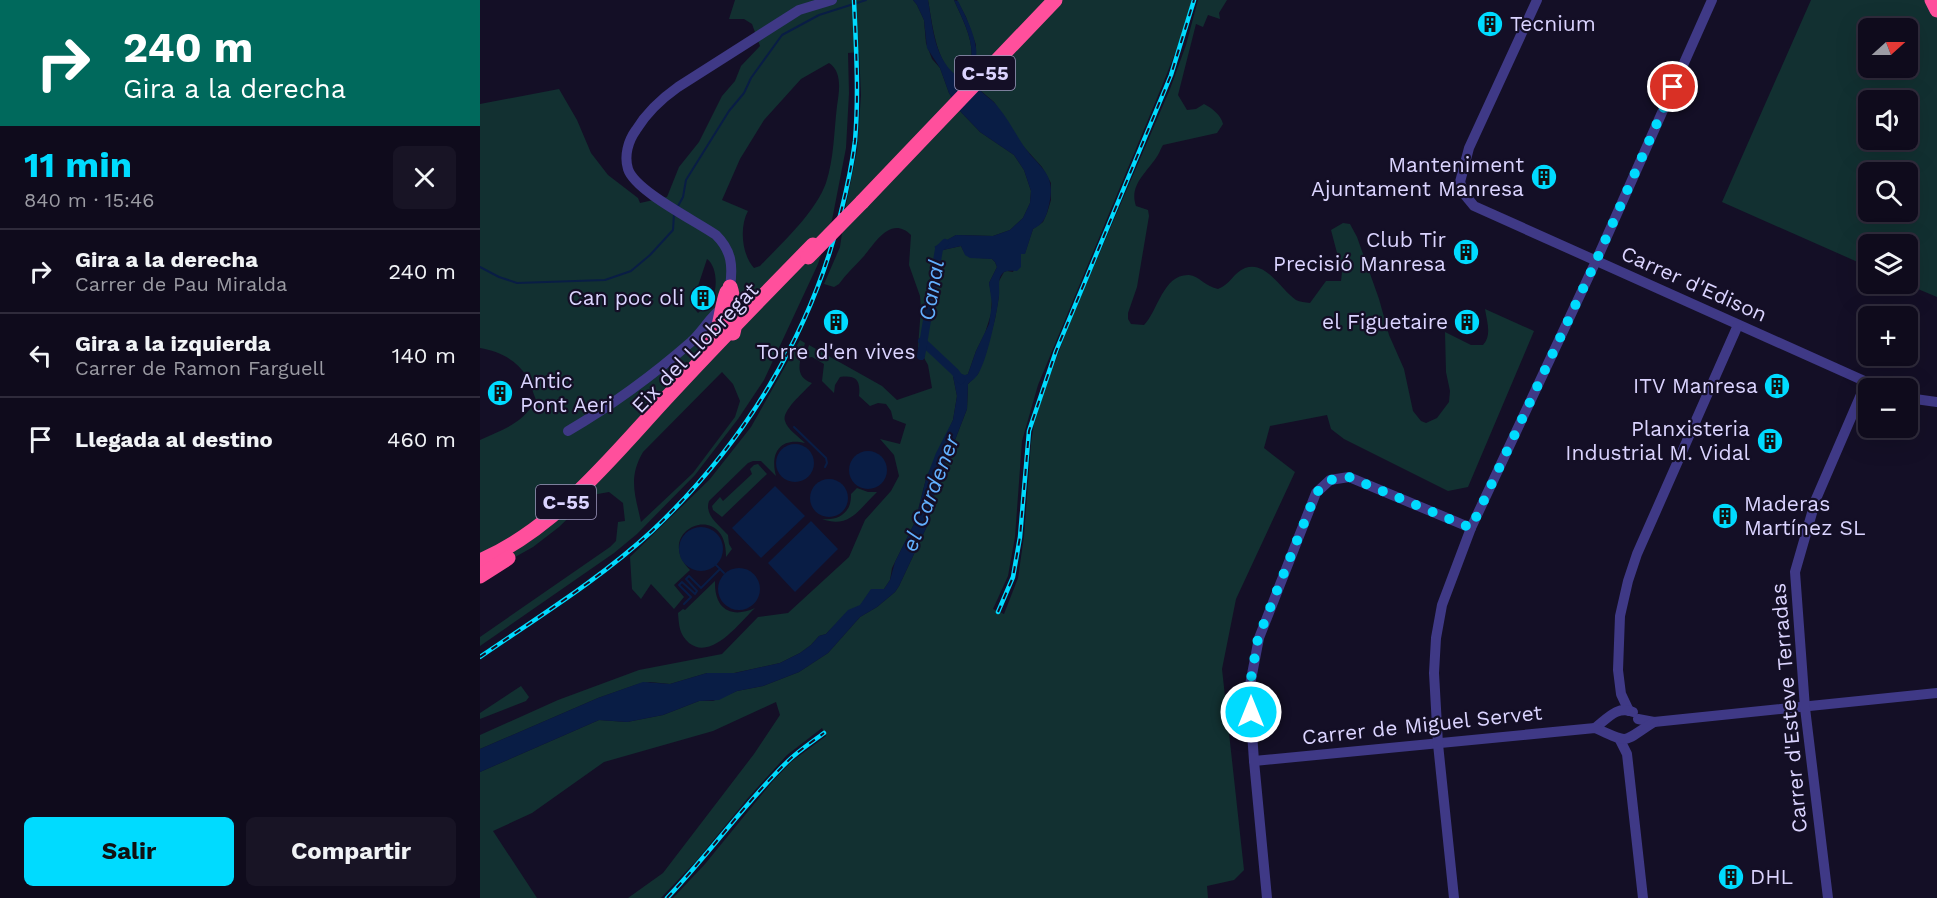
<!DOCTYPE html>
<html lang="es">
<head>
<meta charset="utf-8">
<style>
  :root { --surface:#0f0b1c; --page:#181425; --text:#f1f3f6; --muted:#9b9ba3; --line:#2f2b3b; --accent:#00dbff }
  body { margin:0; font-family:"Work Sans",sans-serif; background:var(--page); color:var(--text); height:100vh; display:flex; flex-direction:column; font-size:22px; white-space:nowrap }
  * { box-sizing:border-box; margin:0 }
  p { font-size:20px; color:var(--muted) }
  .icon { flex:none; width:33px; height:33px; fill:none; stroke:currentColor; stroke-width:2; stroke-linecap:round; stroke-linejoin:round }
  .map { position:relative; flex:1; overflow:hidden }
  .panel { display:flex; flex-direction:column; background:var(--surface); width:480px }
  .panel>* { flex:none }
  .top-card { background:#00695c; color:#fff; overflow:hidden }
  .needle { width:39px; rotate:69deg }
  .buttons { position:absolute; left:1378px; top:18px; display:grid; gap:12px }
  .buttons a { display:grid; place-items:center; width:60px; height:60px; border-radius:9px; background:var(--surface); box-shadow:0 6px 24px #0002,0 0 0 2px var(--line); font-size:30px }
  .pin { position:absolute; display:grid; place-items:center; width:51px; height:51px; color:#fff; margin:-26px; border:3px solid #fff; border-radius:50%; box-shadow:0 2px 6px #0007 }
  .me { position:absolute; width:66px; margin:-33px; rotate:0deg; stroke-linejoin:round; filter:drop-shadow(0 0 4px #0008) }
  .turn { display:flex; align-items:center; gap:21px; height:126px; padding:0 24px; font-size:27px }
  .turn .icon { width:78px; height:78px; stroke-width:2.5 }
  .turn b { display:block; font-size:42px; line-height:51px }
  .round { display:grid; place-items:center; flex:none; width:63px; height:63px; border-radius:9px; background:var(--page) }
  .summary { display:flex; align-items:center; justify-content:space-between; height:102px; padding:0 24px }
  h1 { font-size:36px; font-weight:700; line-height:45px; color:var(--accent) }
  .button { display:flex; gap:12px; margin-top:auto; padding:12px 24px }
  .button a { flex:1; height:69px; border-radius:9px; background:var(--accent); color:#111; font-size:24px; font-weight:700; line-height:69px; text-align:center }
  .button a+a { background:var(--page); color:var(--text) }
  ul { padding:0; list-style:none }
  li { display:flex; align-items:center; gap:18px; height:84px; padding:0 24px; border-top:2px solid var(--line) }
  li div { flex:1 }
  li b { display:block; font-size:22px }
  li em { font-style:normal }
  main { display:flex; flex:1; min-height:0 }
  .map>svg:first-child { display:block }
</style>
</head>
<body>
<main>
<section class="panel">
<div class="top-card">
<div class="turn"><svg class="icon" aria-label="right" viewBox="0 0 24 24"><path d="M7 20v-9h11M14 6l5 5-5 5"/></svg><div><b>240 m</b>Gira a la derecha</div></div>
</div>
<div class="summary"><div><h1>11 min</h1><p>840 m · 15:46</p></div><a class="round"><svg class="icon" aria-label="close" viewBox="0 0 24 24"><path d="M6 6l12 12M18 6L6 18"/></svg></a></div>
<ul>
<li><svg class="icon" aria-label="right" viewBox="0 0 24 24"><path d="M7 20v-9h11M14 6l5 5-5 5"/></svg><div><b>Gira a la derecha</b><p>Carrer de Pau Miralda</p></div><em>240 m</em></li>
<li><svg class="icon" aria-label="left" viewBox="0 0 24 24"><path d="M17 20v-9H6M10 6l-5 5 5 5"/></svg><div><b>Gira a la izquierda</b><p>Carrer de Ramon Farguell</p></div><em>140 m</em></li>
<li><svg class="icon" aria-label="arrive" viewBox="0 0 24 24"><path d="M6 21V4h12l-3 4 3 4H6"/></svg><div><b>Llegada al destino</b></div><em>460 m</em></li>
</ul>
<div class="button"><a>Salir</a><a>Compartir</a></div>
</section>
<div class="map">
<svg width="1457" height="898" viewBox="0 0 1457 898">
  <rect width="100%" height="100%" fill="#140f26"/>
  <g fill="#123031" fill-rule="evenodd">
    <path d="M255,0H433L437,5L444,20L446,43L452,59L460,68L469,93L480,111L500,132L534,155L544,170L551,191L550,203L543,218L530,230L513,236L476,235L455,247L463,250L481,246C488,263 496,256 512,259L515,262L517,267L509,283L512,297L511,314L505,333L496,351L488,374L485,376L475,373L473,376L477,396L473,420L446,479L435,522L412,568L410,580L404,589L391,590L380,606L368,611L346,634L339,636L331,645L320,653L300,663L254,673H227L190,684L170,682L158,684L118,698L0,749V735L78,700L159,670L242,654L278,617L308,613L369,557L385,520L411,491L419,476L414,455L400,439L420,444L426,424L413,419L411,411L406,404L398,403L390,406L379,396C381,379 375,375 360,377L355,385L354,393L342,381L344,364L332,357L325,358L329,345L402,386L417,400L452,388L448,365L438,347L441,308L440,296L429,265L431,235C411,215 395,243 384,256C375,266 366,274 359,284L354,287L344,284L360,247L366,205L377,151L381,95L379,52L368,53L369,93L366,148L352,220L338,264L284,380L258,419L215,475L157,534L134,553L0,646V637L130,547L136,541L138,522L145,521L143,503L129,492L112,495L79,527L53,547L19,566L0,574V440C25,428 41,425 56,400C53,393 51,384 47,377C37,360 19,351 0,348V104L79,89L97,120L111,153L128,175L158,198L160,203L187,197L199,167L219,142L242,96L255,81L261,66L280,46L272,24L264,19H249ZM349,63C363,72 359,92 357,106C354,131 354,159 346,183C335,213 302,243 280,266L274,268C262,255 259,227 268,211L242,200L260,159L284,120L321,79ZM227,259C237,266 238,288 232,299C230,304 222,309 218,313L213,307L215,295ZM242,372L253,384L260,401L255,417L213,473L161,522C155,494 148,478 163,452Z"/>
    <path d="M448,0H474C485,25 500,50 486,77C457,79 452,20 448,0Z"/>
    <path d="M477,0H712L699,43L682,86L558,385L542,441L535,537L528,576L513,609L524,614L538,578L544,536L551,443L554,424L566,386L590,322L690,89L706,45L718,0H747L739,13L740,19L728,15L723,27L716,24L698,95L707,110L716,109L724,104C732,108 741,115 743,124L737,133L683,145C680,150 679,154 676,158C665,174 649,186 656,206L668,210L669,216L657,287L648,313V319L651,324L664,325C678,311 683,274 709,275C719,276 726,287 738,289C750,285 754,272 765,268C786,260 801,290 816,300C820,302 825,302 830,303L846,281H861L862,272L851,230L863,223L870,224L877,237L899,299L909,335L924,369L933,411L941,421L946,423L957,418L969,402L970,391L966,372L965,332L991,345H1003C1012,335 1007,322 1005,309L1054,331L988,487L968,491L864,439L851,429L847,415L790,426L784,448L815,472L756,599L742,669L764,870L754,880L727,886L728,898H193L225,864L292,782L311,762L346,736L342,728L307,755L268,798L217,860L181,898H148L183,873L274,754L300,715L296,702L233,731L124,762L52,813L13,831L57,898H0V772L119,720L147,722L183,715L219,701H233L257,691L283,686L319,672L348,653L380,617L397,607L415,592L419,586L448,524L459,473L468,458L487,409L488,384L498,374L506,353L515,319L519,296V281L524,272L527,271L533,272L541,253H545L553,229L563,222L567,213L571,200V183L562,167L543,146L514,102L501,91L496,85L494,74L496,45L486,17Z"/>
    <path d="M1331,0H1457V297L1426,284H1428V244H1389V267L1242,202ZM1389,28H1428V68H1389ZM1389,100H1428V140H1389ZM1389,172H1428V212H1389Z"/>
    <path d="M320,340L325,343C321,359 312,376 332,383C325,391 301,411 305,421C307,429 319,437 325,443C299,437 290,454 296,476L281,461H273L268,463L229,501C224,515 239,525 248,535L249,544L252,549L246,557C247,498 171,530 210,570L194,585L204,597L194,609L171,584L161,599L152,589L150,557L230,479L271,427Z"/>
    <polygon points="278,464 287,474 242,517 233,510 232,506 240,497 243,501 272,474 270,469 274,465"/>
    <path d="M377,488L388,492H397C379,509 370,529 342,519C359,521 372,512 371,494Z"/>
    <path d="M235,581C234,609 251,619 275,608C260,622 232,661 209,643C199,634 199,625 198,613L203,609L205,610Z"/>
    <polygon points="41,686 49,697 46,701 0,719 0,713"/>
  </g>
  <g fill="#091d45">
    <path d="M433,0H448C453,28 454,61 480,78L486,77C500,50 485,25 474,0L478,1C485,15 494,32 496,48C498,60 491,72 496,84C500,94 512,98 518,107C528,119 535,133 543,145C560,170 578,172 568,209C566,218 562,225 553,229L545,254H541V267L537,271C533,271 526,270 523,273C517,278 520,289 519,296C517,313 507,361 498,374C496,378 491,381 488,384L487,409L468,458L459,473L448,524L419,586L415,592L397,607L380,617L348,653L319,672L283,686L257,691L239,700L219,701L183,715L147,722L119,720L0,772V749L118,698L163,682L190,684L227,673H255L300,663L320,653L331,645L339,636L346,634L368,610L380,605L391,589H404L410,580L415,562L435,522L446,479L456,453L473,420L477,396L473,376L476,372L485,375L488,374L496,351L509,324L512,304L509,283L517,267L515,262L512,259L490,258L485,255L481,246L463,250L454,247L476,235L513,236L530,230L543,218L550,203L551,191L544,170L534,155L500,132L480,111L469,93L460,68L447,48L444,20L437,5Z"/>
    <circle cx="315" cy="463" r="19"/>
    <circle cx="388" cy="470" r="19"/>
    <circle cx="349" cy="498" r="19"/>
    <polygon points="295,486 325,516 281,558 252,528"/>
    <polygon points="331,521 358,549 315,592 288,563"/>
    <circle cx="221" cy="549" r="22"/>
    <circle cx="259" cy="589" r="21"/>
  </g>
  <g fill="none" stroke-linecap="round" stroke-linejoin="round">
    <g stroke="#091d45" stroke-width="2">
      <polyline points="198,206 203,197 206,180 249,111 264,93 271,78 302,35 339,15 386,0"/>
      <polyline points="0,267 19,277 37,283 125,280 151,271 170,255 193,230 194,214"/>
      <polyline points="314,427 346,458 347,463 345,467"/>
      <polyline points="236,565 244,573"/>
      <polyline points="204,604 211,597 199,585 202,582 215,594 217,591 206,579 209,576 221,588 240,569"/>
    </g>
    <g stroke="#091d45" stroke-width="8">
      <polyline points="442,341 475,372 481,380"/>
      <polyline points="441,356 459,249 465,243"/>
    </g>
    <g stroke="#3f3986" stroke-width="10">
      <polyline points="1057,0 989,148 980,182 985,195 994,206 1400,388"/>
      <path d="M250,287C253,266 252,251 236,235C216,221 155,191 148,169C144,156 148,141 156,130C167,112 181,99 198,87L319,10L352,0"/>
      <polyline points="1428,398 1457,402"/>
      <path d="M88,431C134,404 171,377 211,342C223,331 230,317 242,308"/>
      <polyline points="1149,711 1141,694 1138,670 1140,616 1148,581 1157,554 1258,325"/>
      <polyline points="1158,719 1174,722 1457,693"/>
      <path d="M1115,728C1127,719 1137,705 1153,712"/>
      <polyline points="1140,740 1147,754 1163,898"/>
      <path d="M774,761L1115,728C1152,744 1140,743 1174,722"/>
      <polyline points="787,898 774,761 769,690 779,638 836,493 850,480 869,477 991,528"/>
      <polyline points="974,898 958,744 954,673 956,638 962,605 991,528 1116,261 1232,0"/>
      <polyline points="1348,898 1325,708 1315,572 1336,499 1386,383"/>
    </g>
    <g stroke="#ff4f9c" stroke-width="15">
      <polyline points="1452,0 1457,10"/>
      <polyline points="382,202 575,0"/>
      <path d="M250,287C253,295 256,325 253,333"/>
      <path d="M230,345C242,330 240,310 247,292"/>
      <path d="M0,561C77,528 135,453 191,393C237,343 285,294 333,245"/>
      <polyline points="0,576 28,558"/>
    </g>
    <g stroke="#00dbff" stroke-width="4.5">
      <g id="rail">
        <polyline points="518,612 533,577 540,537 549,431 576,351 691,75 714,0"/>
        <path d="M0,657C58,617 120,579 172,531C264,444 331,335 361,212C367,188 372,165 375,141C379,94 376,47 374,0"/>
        <path d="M187,898C229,854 264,804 307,762C318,751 332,742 344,733"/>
      </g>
    </g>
    <use href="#rail" stroke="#140f26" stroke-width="2" stroke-dasharray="7" stroke-linecap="butt"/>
    <polyline stroke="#ff4f9c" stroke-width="15" points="328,257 382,202"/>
  </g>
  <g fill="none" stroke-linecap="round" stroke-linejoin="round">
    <polyline stroke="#00dbff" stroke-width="10" stroke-dasharray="0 18" points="771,712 769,690 778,638 836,493 850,480 869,477 991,528 1116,261 1193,87"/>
  </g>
  <defs>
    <g id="building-disc" transform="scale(1.35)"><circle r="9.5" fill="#00dbff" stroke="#140f26"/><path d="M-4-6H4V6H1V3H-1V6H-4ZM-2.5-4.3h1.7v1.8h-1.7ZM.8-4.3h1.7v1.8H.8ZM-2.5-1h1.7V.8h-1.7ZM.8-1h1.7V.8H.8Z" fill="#111"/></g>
  </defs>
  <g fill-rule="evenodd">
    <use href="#building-disc" x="1010" y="24"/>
    <use href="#building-disc" x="1064" y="177"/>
    <use href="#building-disc" x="986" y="252"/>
    <use href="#building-disc" x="223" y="298"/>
    <use href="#building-disc" x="356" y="322"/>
    <use href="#building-disc" x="987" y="322"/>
    <use href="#building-disc" x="1297" y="386"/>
    <use href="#building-disc" x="20" y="393"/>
    <use href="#building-disc" x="1290" y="441"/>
    <use href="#building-disc" x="1245" y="516"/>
    <use href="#building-disc" x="1251" y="877"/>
  </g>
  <g text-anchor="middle" stroke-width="4.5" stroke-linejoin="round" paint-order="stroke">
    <g fill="#140f26" stroke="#9f99be" stroke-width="1.5">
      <rect x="475" y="56" width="60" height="34" rx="4.5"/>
      <rect x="56" y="485" width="60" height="34" rx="4.5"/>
    </g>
    <g font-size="20" font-weight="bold" fill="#dbd4ff">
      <text x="505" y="80">C-55</text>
      <text x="86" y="509">C-55</text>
    </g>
    <g font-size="21" fill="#dbd4ff" stroke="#140f26" text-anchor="end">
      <text x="1030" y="31" text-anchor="start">Tecnium</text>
      <text x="1044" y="172">Manteniment<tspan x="1044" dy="24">Ajuntament Manresa</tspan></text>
      <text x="966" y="247">Club Tir<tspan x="966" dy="24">Precisió Manresa</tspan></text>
      <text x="204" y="305">Can poc oli</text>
      <text x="968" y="329">el Figuetaire</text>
      <text x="356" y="359" text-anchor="middle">Torre d'en vives</text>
      <text x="40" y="388" text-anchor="start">Antic<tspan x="40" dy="24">Pont Aeri</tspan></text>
      <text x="1278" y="393">ITV Manresa</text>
      <text x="1270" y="436">Planxisteria<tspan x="1270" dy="24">Industrial M. Vidal</tspan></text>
      <text x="1264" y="511" text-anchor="start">Maderas<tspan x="1264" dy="24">Martínez SL</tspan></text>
      <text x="1270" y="884" text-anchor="start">DHL</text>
    </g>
    <g font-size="21" fill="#dbd4ff" stroke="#140f26">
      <text transform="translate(1214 284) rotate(24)" y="7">Carrer d'Edison</text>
      <text transform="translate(215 348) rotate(-46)" y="7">Eix del Llobregat</text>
      <text transform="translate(1309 708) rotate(-95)" y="7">Carrer d'Esteve Terradas</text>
      <text transform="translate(942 725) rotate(-6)" y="7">Carrer de Miguel Servet</text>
    </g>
    <g font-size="22" font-style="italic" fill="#62b0ff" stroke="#140f26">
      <text transform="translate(451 290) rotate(-80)" y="8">Canal</text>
      <text transform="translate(450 493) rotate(-69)" y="8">el Cardener</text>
    </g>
  </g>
</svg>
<div class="buttons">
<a><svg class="needle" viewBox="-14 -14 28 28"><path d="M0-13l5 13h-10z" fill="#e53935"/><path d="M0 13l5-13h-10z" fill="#9b9ba3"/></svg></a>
<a><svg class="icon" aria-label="sound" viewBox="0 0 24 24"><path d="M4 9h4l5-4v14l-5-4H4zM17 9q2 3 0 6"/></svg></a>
<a><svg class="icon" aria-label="search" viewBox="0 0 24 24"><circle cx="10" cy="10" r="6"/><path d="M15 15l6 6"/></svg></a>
<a><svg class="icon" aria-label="layers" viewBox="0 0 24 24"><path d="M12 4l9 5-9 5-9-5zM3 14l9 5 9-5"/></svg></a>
<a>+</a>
<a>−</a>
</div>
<div class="pin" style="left:1193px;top:87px;background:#d93025"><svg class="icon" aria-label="arrive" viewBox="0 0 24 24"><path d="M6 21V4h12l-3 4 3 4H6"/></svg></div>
<svg class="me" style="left:771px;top:712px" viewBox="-20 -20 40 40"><circle r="17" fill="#00dbff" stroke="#fff" stroke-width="3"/><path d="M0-11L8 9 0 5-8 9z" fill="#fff"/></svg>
</div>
</main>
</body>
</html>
